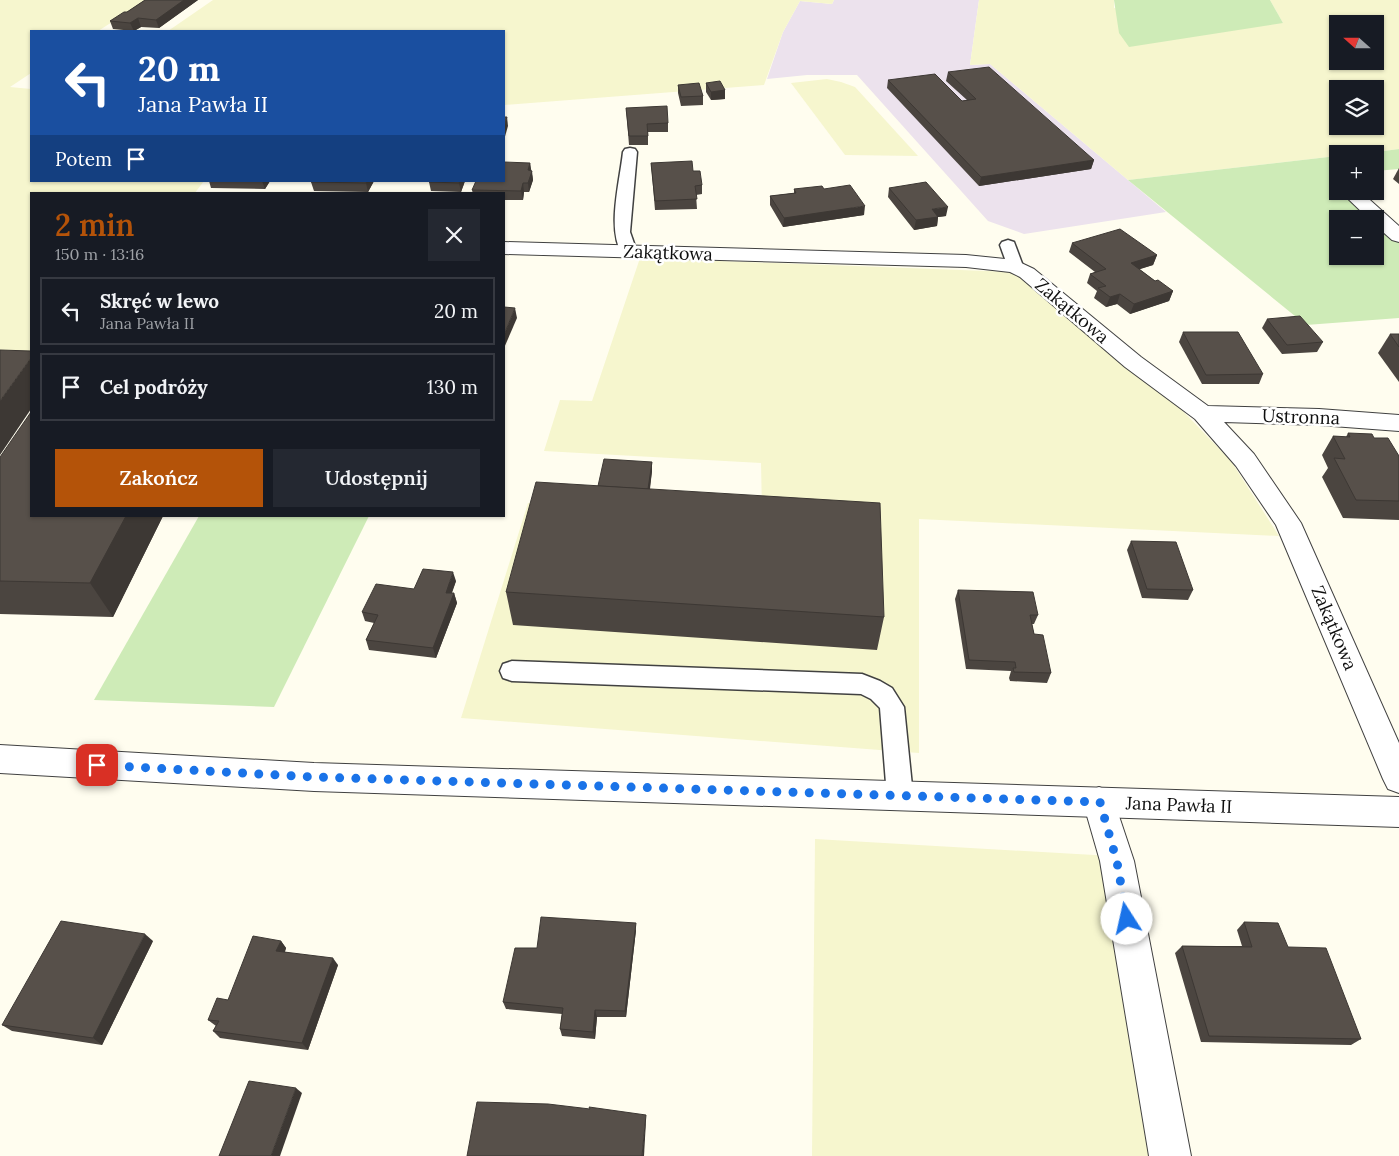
<!DOCTYPE html>
<html lang="pl">
<head>
<meta charset="utf-8">
<style>
  :root { --surface:#171b24; --page:#242831; --text:#f1f3f6; --muted:#9ea1a6; --line:#363941; --accent:#b45309 }
  body { margin:0; font-family:Lora,serif; background:var(--page); color:var(--text); height:100vh; display:flex; flex-direction:column; font-size:19px; white-space:nowrap }
  * { box-sizing:border-box; margin:0 }
  p { font-size:16px; color:var(--muted) }
  .icon { flex:none; width:28px; height:28px; fill:none; stroke:currentColor; stroke-width:2; stroke-linecap:round; stroke-linejoin:round }
  .map { position:relative; flex:1; overflow:hidden }
  .details { position:absolute; left:30px; top:192px; width:475px; height:325px; display:flex; flex-direction:column; background:var(--surface); border-radius:0px; box-shadow:0 1px 4px #0004 }
  .details>* { flex:none }
  .hud { position:absolute; left:30px; top:30px; width:475px; height:152px; border-radius:0px; box-shadow:0 1px 4px #0004; background:#1a4fa0; color:#fff; overflow:hidden }
  .needle { width:32px; rotate:291deg }
  .fabs { position:absolute; left:1329px; top:15px; display:grid; gap:10px }
  .fabs a { display:grid; place-items:center; width:55px; height:55px; border-radius:0px; background:var(--surface); box-shadow:0 1px 4px #0004; font-size:25px }
  .pin { position:absolute; display:grid; place-items:center; width:42px; height:42px; color:#fff; margin:-21px; border-radius:10px; box-shadow:0 2px 8px #0006 }
  .me { position:absolute; width:55px; margin:-28px; rotate:350deg; stroke-linejoin:round; filter:drop-shadow(0 0 4px #0008) }
  .turn { display:flex; align-items:center; gap:18px; height:105px; padding:0 25px; font-size:22px }
  .turn .icon { width:65px; height:65px; stroke-width:2.5 }
  .turn b { display:block; font-size:35px; line-height:42px }
  .then { display:flex; align-items:center; height:48px; padding:0 25px; background:#0003; gap:10px; font-size:19px }
  .round { display:grid; place-items:center; flex:none; width:52px; height:52px; border-radius:0px; background:var(--page) }
  .summary { display:flex; align-items:center; justify-content:space-between; height:85px; padding:0 25px }
  h1 { font-size:30px; font-weight:600; line-height:38px; color:var(--accent) }
  .action { display:flex; gap:10px; margin-top:auto; padding:10px 25px }
  .action a { flex:1; height:58px; border-radius:0px; background:var(--accent); color:#fff; font-size:20px; font-weight:600; line-height:58px; text-align:center }
  .action a+a { background:var(--page); color:var(--text) }
  ul { padding:0; list-style:none }
  li { display:flex; align-items:center; gap:15px; height:68px; margin:0 10px 8px; padding:0 15px; border:2px solid var(--line); border-radius:0px }
  li div { flex:1 }
  li b { display:block; font-size:19px }
  li em { font-style:normal }
  .map>svg:first-child { display:block }
</style>
</head>
<body>
<div class="map">
<svg width="1399" height="1156" viewBox="0 0 1399 1156">
  <rect width="100%" height="100%" fill="#fffdef"/>
  <polygon fill="#ece2ed" points="834,0 979,0 970,65 990,64 1166,212 1024,234 988,221 857,75 807,75 767,79 783,32 800,1 832,4"/>
  <g fill="#f6f6ce" fill-rule="evenodd">
    <polygon points="0,0 147,0 98,31 31,31 31,73 10,87 31,89 31,181 204,181 194,194 31,194 31,364 0,361"/>
    <polygon points="213,0 834,0 832,4 800,1 783,32 764,85 504,105 504,31 168,31"/>
    <path d="M979,0H1114V8L1283,23L1270,0H1399V149L1361,154H1338L1337,156L1128,180L990,64L970,65ZM1338,24H1375V61H1338ZM1338,89H1375V126H1338Z"/>
    <polygon points="827,79 841,82 855,87 918,156 845,155 791,83"/>
    <polygon points="640,258 1013,272 1179,407 1231,461 1279,536 919,519 919,753 461,718 528,503 762,513 761,463 544,451 560,400 592,401"/>
    <polygon points="815,839 1129,857 1182,1156 812,1156"/>
  </g>
  <g fill="#ceebb7" fill-rule="evenodd">
    <polygon points="1114,0 1270,0 1283,23 1129,47 1119,33"/>
    <polygon points="1399,149 1399,169 1375,171 1375,154 1361,154"/>
    <path d="M1337,156V174L1329,175L1337,183L1338,191H1347L1399,239V318L1306,325L1128,180ZM1338,219H1375V256H1338Z"/>
    <polygon points="199,516 369,516 274,707 94,700"/>
  </g>
  <g fill="none" stroke-linecap="round" stroke-linejoin="round">
    <g stroke="#414141" stroke-width="3">
      <g id="service">
        <path d="M630,148L635,149L637,152L630,232L637,252L635,255H623C606,231 620,181 623,152L625,149Z"/>
        <polygon points="1008,240 1014,242 1023,266 1021,270 1009,270 1000,245 1002,242"/>
        <polygon points="512,661 862,674 880,681 892,688 904,707 913,796 909,804 900,808 891,804 887,796 880,708 871,699 861,694 512,681 503,678 500,671 503,664"/>
      </g>
    </g>
    <g stroke="#414141" stroke-width="2">
      <g id="minor">
        <polygon points="1340,191 1360,191 1399,226 1399,242 1392,240 1375,225 1375,219 1369,219"/>
        <polygon points="504,242 966,255 1015,260 1034,269 1141,357 1208,406 1319,409 1399,415 1399,431 1319,425 1224,422 1254,454 1301,523 1399,743 1399,793 1388,789 1383,779 1276,525 1236,466 1195,419 1125,367 1020,277 1010,272 966,267 504,254"/>
        <polygon points="1099,787 1111,792 1134,861 1191,1156 1149,1156 1100,861 1083,802 1087,792"/>
      </g>
    </g>
    <g stroke="#414141" stroke-width="2">
      <polygon id="tertiary" points="0,745 314,763 1399,797 1399,827 314,791 0,773"/>
    </g>
    <use href="#service" fill="#fff" fill-rule="evenodd"/>
    <use href="#minor" fill="#fff" fill-rule="evenodd"/>
    <use href="#tertiary" fill="#fff" fill-rule="evenodd"/>
  </g>
  <g fill="#4b4540">
    <polygon points="145,0 198,0 159,28 141,27 134,31 113,29 110,21 127,12"/>
    <polygon points="948,72 1094,160 1091,169 979,186 887,88 888,80 962,101 967,100 946,81"/>
    <polygon points="706,83 725,90 725,99 711,100 706,92"/>
    <polygon points="678,85 703,96 703,105 681,106 678,93"/>
    <polygon points="626,108 668,123 668,132 648,132 648,145 629,145"/>
    <polygon points="530,163 533,180 529,192 524,192 523,200 504,200 504,194 473,194 472,190"/>
    <polygon points="651,163 693,171 702,185 702,194 696,195 697,209 655,210"/>
    <polygon points="1399,168 1399,184 1393,179"/>
    <polygon points="209,181 270,181 265,189 211,188"/>
    <polygon points="374,181 368,192 314,191 311,182"/>
    <polygon points="465,181 461,192 431,191 429,182"/>
    <polygon points="889,188 946,216 938,217 937,226 914,230 888,197"/>
    <polygon points="794,189 824,189 864,215 783,227 770,205 770,196 794,193"/>
    <polygon points="1072,243 1157,255 1153,265 1139,269 1155,281 1173,291 1169,301 1130,314 1117,304 1106,307 1094,298 1097,291 1087,283 1090,274 1095,272 1069,252"/>
    <polygon points="1267,319 1323,342 1317,352 1282,354 1262,328"/>
    <polygon points="1183,332 1263,374 1259,384 1202,384 1179,342"/>
    <polygon points="1390,334 1399,334 1399,382 1378,353"/>
    <polygon points="1348,433 1374,438 1399,456 1399,520 1343,518 1322,477 1328,468 1322,455 1333,436 1346,437"/>
    <polygon points="0,457 31,516 163,516 113,617 0,614"/>
    <polygon points="652,462 652,471 650,489 884,617 877,650 513,625 506,592 598,486"/>
    <polygon points="1131,541 1193,590 1188,600 1142,598 1127,550"/>
    <polygon points="456,581 452,593 454,593 457,603 436,658 369,650 366,640 374,623 365,621 362,612 414,589"/>
    <polygon points="958,590 1038,615 1034,624 1032,624 1034,634 1051,673 1047,683 1010,681 1009,678 1011,671 966,669 955,599"/>
    <polygon points="1244,922 1288,947 1361,1039 1351,1045 1201,1042 1175,953 1182,946 1242,946 1237,930"/>
    <polygon points="636,930 626,1017 597,1017 595,1039 562,1036 560,1029 562,1014 506,1009 503,1002 537,948"/>
    <polygon points="153,941 102,1045 12,1031 2,1025"/>
    <polygon points="281,941 286,948 285,952 338,965 308,1050 220,1038 213,1031 216,1026 208,1020 228,1000"/>
  </g>
  <g fill="#3d3834">
    <polygon points="184,0 198,0 159,28 156,20"/>
    <polygon points="138,18 141,27 134,31 130,23"/>
    <polygon points="725,90 725,99 711,100 711,92"/>
    <polygon points="507,117 508,126 504,140 504,127"/>
    <polygon points="1094,160 1091,169 979,186 981,177"/>
    <polygon points="530,163 531,172 528,170"/>
    <polygon points="532,171 533,180 529,192 528,183"/>
    <polygon points="262,181 270,181 265,189"/>
    <polygon points="367,181 374,181 368,192 366,183"/>
    <polygon points="460,181 465,181 461,192 459,183"/>
    <polygon points="523,183 524,192 523,200 521,191"/>
    <polygon points="865,206 864,215 783,227 784,218"/>
    <polygon points="948,207 946,216 938,217 937,226 914,230 916,220 932,209"/>
    <polygon points="1157,255 1153,265 1128,273 1131,263"/>
    <polygon points="1173,291 1169,301 1130,314 1134,304"/>
    <polygon points="1120,294 1117,304 1106,307 1110,297"/>
    <polygon points="515,308 517,318 504,348 504,335"/>
    <polygon points="31,358 31,409 0,455 0,401"/>
    <polygon points="652,462 652,471 648,501 647,491"/>
    <polygon points="126,516 163,516 113,617 90,583"/>
    <polygon points="453,572 456,581 448,602 446,593"/>
    <polygon points="454,593 457,603 436,658 433,648"/>
    <polygon points="636,923 636,930 626,1017 625,1011"/>
    <polygon points="145,934 153,941 102,1045 93,1038"/>
    <polygon points="281,941 286,948 282,958 276,951"/>
    <polygon points="333,958 338,965 308,1050 302,1043"/>
    <polygon points="595,1010 597,1017 595,1039 593,1032"/>
    <polygon points="296,1088 302,1093 280,1156 271,1156"/>
    <polygon points="646,1115 646,1121 644,1156 642,1156"/>
  </g>
  <g fill="#57504a" stroke="#3d3834">
    <polygon points="145,0 184,0 156,20 138,18 130,23 110,21 124,12 127,12"/>
    <polygon points="989,67 1094,160 981,177 888,80 935,74 962,101 976,99 948,72"/>
    <polygon points="720,81 725,90 711,92 706,83"/>
    <polygon points="699,83 703,96 681,97 678,85"/>
    <polygon points="667,106 668,123 647,124 648,136 629,136 626,108"/>
    <polygon points="504,117 507,117 504,127"/>
    <polygon points="692,161 693,171 700,171 702,185 695,186 697,199 655,201 651,163"/>
    <polygon points="504,162 530,163 528,170 532,171 528,183 523,183 521,191 472,190 476,181 504,181"/>
    <polygon points="311,181 367,181 366,183 311,182"/>
    <polygon points="430,181 460,181 459,183 429,182"/>
    <polygon points="926,182 948,207 932,209 938,217 916,220 889,188"/>
    <polygon points="850,185 865,206 784,218 770,196 796,193 794,189 822,186 824,189"/>
    <polygon points="1120,229 1157,255 1131,263 1155,281 1158,280 1173,291 1134,304 1120,294 1110,297 1098,288 1106,286 1090,274 1106,269 1072,243"/>
    <polygon points="504,307 515,308 504,335"/>
    <polygon points="1300,316 1323,342 1287,345 1267,319"/>
    <polygon points="1183,332 1238,332 1263,374 1206,375"/>
    <polygon points="1390,334 1399,334 1399,347"/>
    <polygon points="0,350 31,351 31,358 0,401"/>
    <polygon points="31,412 31,516 126,516 90,583 0,581 0,457"/>
    <polygon points="1348,433 1372,434 1374,438 1388,438 1399,456 1399,501 1356,500 1334,458 1345,459 1333,436 1350,437"/>
    <polygon points="604,459 652,462 648,489 598,486"/>
    <polygon points="536,482 880,503 884,617 506,592"/>
    <polygon points="1131,541 1176,542 1193,590 1147,589"/>
    <polygon points="423,569 453,572 446,593 454,593 433,648 366,640 378,615 362,612 376,584 414,589"/>
    <polygon points="958,590 1033,592 1038,615 1030,615 1034,634 1043,635 1051,673 1014,672 1013,668 1016,668 1015,662 969,660"/>
    <polygon points="541,917 636,923 625,1011 595,1010 593,1032 560,1029 563,1008 503,1002 515,948 537,948"/>
    <polygon points="61,921 145,934 93,1038 2,1025"/>
    <polygon points="1244,922 1278,923 1288,947 1326,948 1361,1039 1209,1036 1182,946 1252,947"/>
    <polygon points="253,936 281,941 276,951 333,958 302,1043 213,1031 219,1021 208,1020 217,998 228,1000"/>
    <polygon points="249,1081 296,1088 271,1156 219,1156"/>
    <polygon points="477,1102 548,1104 590,1109 589,1107 646,1115 642,1156 467,1156"/>
  </g>
  <g fill="none" stroke-linecap="round" stroke-linejoin="round">
    <polyline stroke="#1a73e8" stroke-width="9" stroke-dasharray="0 16.2" points="97,765 314,777 1100,802 1117,862 1127,919"/>
  </g>
  <g text-anchor="middle" stroke-width="5" stroke-linejoin="round" paint-order="stroke">
    <g font-size="18" fill="#0e0e0e" stroke="#fff">
      <text transform="translate(668 253) rotate(2)" y="6">Zakątkowa</text>
      <text transform="translate(1072 311) rotate(40)" y="6">Zakątkowa</text>
      <text transform="translate(1301 417) rotate(2)" y="6">Ustronna</text>
      <text transform="translate(1334 628) rotate(67)" y="6">Zakątkowa</text>
      <text transform="translate(1179 805) rotate(2)" y="6">Jana Pawła II</text>
    </g>
  </g>
</svg>
<div class="fabs">
<a><svg class="needle" viewBox="-14 -14 28 28"><path d="M0-13l5 13h-10z" fill="#e53935"/><path d="M0 13l5-13h-10z" fill="#9ea1a6"/></svg></a>
<a><svg class="icon" aria-label="layers" viewBox="0 0 24 24"><path d="M12 4l9 5-9 5-9-5zM3 14l9 5 9-5"/></svg></a>
<a>+</a>
<a>−</a>
</div>
<div class="pin" style="left:97px;top:765px;background:#d93025"><svg class="icon" aria-label="arrive" viewBox="0 0 24 24"><path d="M6 21V4h12l-3 4 3 4H6"/></svg></div>
<svg class="me" style="left:1127px;top:919px" viewBox="-20 -20 40 40"><circle r="19" fill="#fff"/><path d="M0-13L10 11 0 6-10 11z" fill="#1a73e8"/></svg>
<div class="hud">
<div class="turn"><svg class="icon" aria-label="left" viewBox="0 0 24 24"><path d="M17 20v-9H6M10 6l-5 5 5 5"/></svg><div><b>20 m</b>Jana Pawła II</div></div>
<div class="then">Potem<svg class="icon" aria-label="arrive" viewBox="0 0 24 24"><path d="M6 21V4h12l-3 4 3 4H6"/></svg></div>
</div>
<section class="details">
<div class="summary"><div><h1>2 min</h1><p>150 m · 13:16</p></div><a class="round"><svg class="icon" aria-label="close" viewBox="0 0 24 24"><path d="M6 6l12 12M18 6L6 18"/></svg></a></div>
<ul>
<li><svg class="icon" aria-label="left" viewBox="0 0 24 24"><path d="M17 20v-9H6M10 6l-5 5 5 5"/></svg><div><b>Skręć w lewo</b><p>Jana Pawła II</p></div><em>20 m</em></li>
<li><svg class="icon" aria-label="arrive" viewBox="0 0 24 24"><path d="M6 21V4h12l-3 4 3 4H6"/></svg><div><b>Cel podróży</b></div><em>130 m</em></li>
</ul>
<div class="action"><a>Zakończ</a><a>Udostępnij</a></div>
</section>
</div>
</body>
</html>
